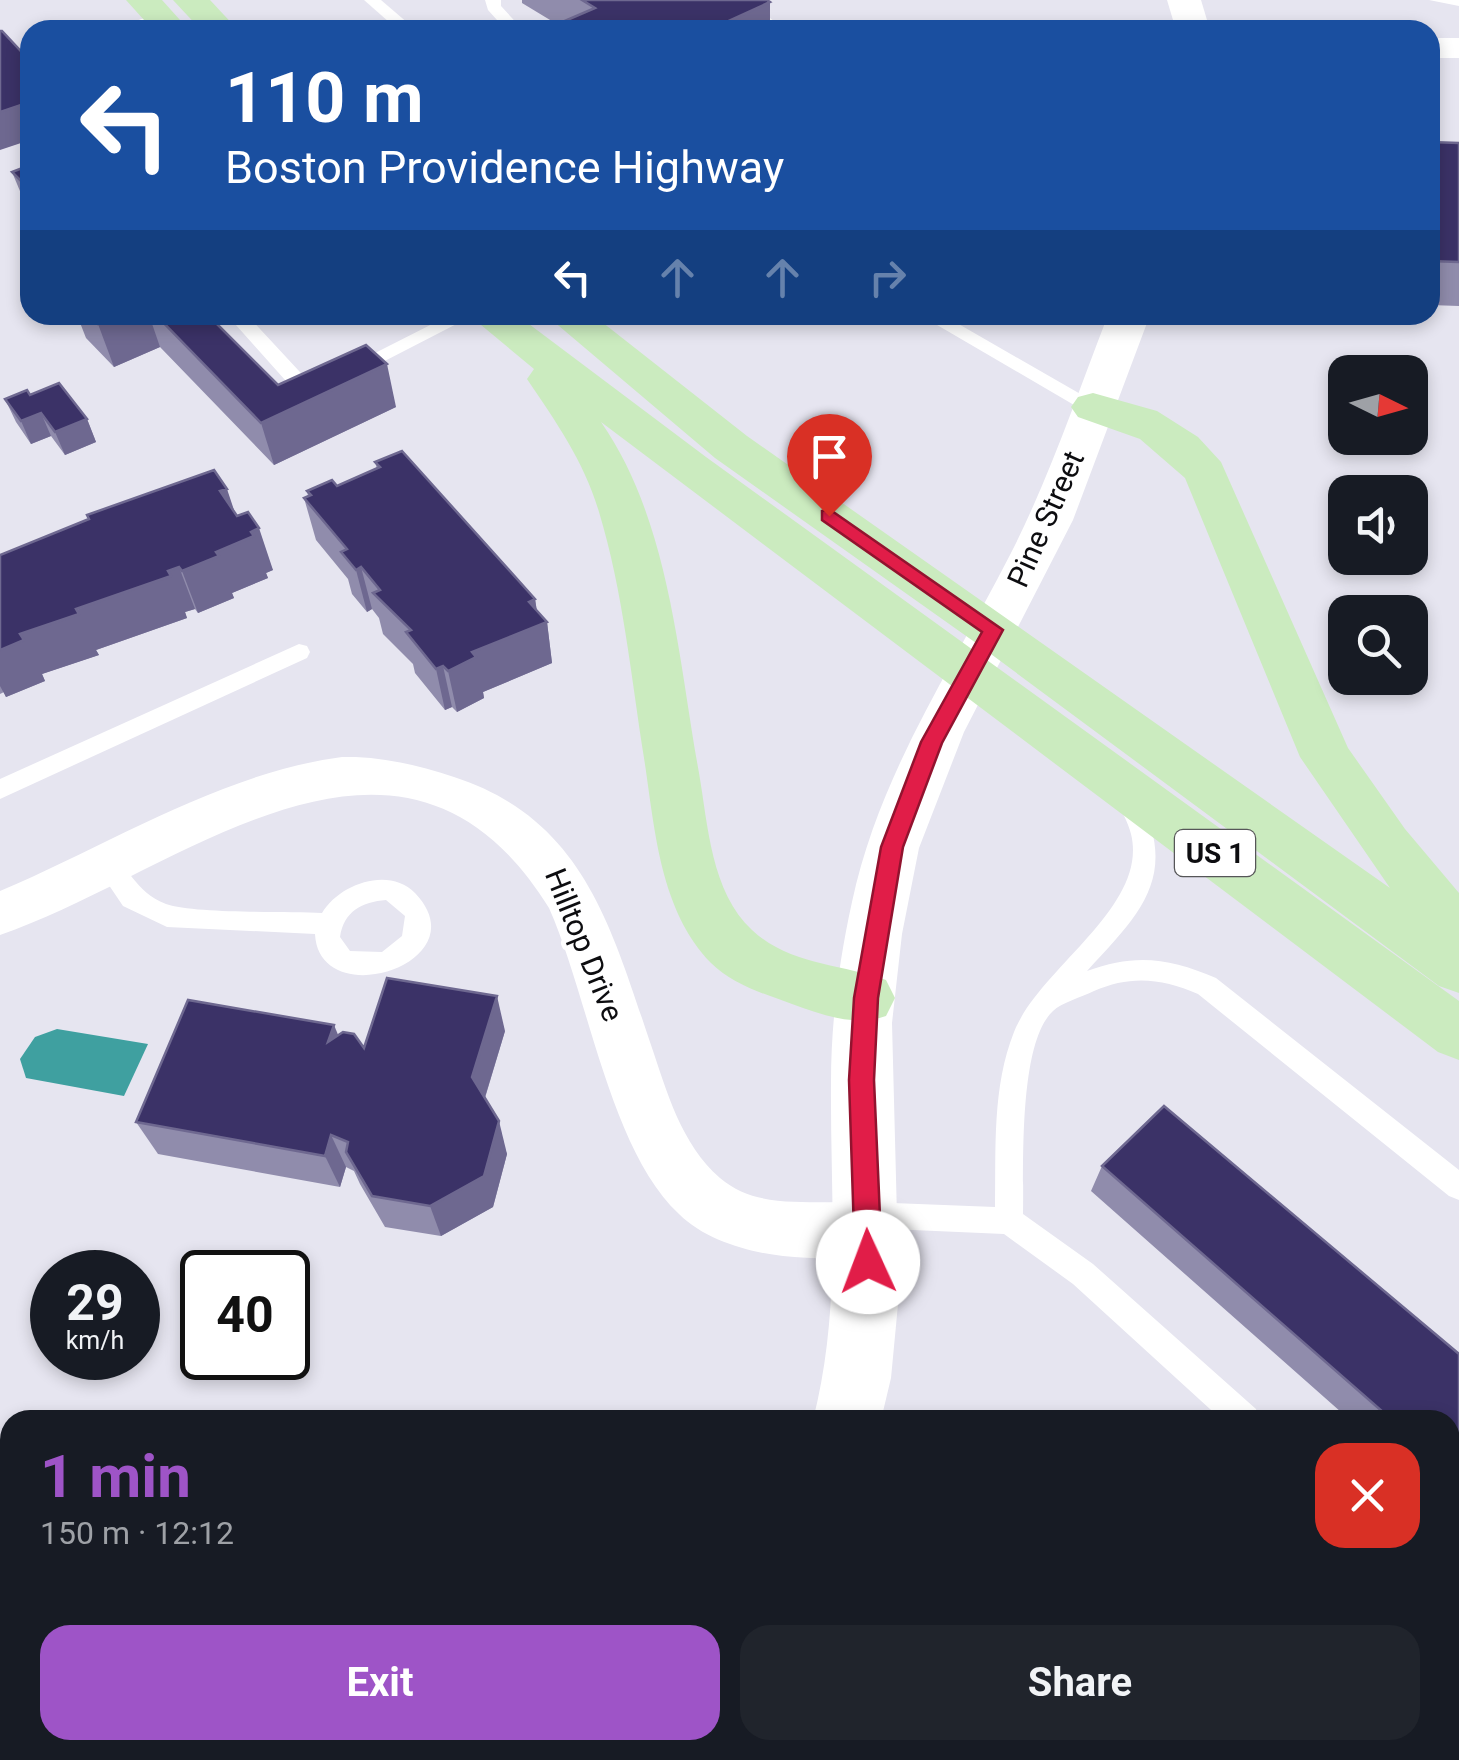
<!DOCTYPE html>
<html lang="en">
<head>
<meta charset="utf-8">
<style>
  :root { --surface:#171b24; --page:#20242c; --text:#f1f3f6; --muted:#9ea1a6; --accent:#9e54c7 }
  body { margin:0; font-family:Roboto,sans-serif; background:var(--page); color:var(--text); height:100vh; display:flex; flex-direction:column; font-size:38px; white-space:nowrap }
  * { box-sizing:border-box; margin:0 }
  p { font-size:32px; color:var(--muted) }
  .icon { flex:none; width:55px; height:55px; fill:none; stroke:currentColor; stroke-width:2; stroke-linecap:round; stroke-linejoin:round }
  .map { position:relative; flex:1; overflow:hidden }
  .details { position:absolute; left:0px; top:1410px; width:1460px; height:350px; display:flex; flex-direction:column; background:var(--surface); border-radius:30px 30px 0 0; box-shadow:0 5px 15px #0003 }
  .details>* { flex:none }
  .hud { position:absolute; left:20px; top:20px; width:1420px; height:305px; border-radius:30px; box-shadow:0 5px 15px #0003; background:#1a4fa0; color:#fff; overflow:hidden }
  .needle { width:65px; rotate:95deg }
  .buttons { position:absolute; left:1328px; top:355px; display:grid; gap:20px }
  .buttons a { display:grid; place-items:center; width:100px; height:100px; border-radius:20px; background:var(--surface); box-shadow:0 5px 15px #0003; font-size:50px }
  .speed { position:absolute; left:30px; top:1250px; display:flex; gap:20px; font-size:50px; font-weight:700; text-align:center }
  .speed>* { display:grid; place-content:center; width:130px; height:130px; border-radius:50%; background:var(--surface); box-shadow:0 5px 15px #0003; line-height:1 }
  .speed small { font-size:25px; font-weight:400 }
  .speed .limit { border:5px solid #111; border-radius:15px; background:#fff; color:#111 }
  .pin { position:absolute; display:grid; place-items:center; width:85px; height:85px; color:#fff; margin:-102px -42px; border-radius:50% 50% 50% 0; rotate:-45deg; box-shadow:0 0 10px #0007 }
  .pin .icon { rotate:45deg }
  .me { position:absolute; width:110px; margin:-55px; rotate:358deg; stroke-linejoin:round; filter:drop-shadow(0 0 8px #0008) }
  .turn { display:flex; align-items:center; gap:35px; height:210px; padding:0 40px; font-size:45px }
  .turn .icon { width:130px; height:130px; stroke-width:2.5 }
  .turn b { display:block; font-size:70px; line-height:85px }
  .lanes { display:flex; align-items:center; height:95px; padding:0 40px; background:#0003; justify-content:center; gap:50px; direction:ltr }
  .lanes .off { opacity:.35 }
  .round { display:grid; place-items:center; flex:none; width:105px; height:105px; border-radius:30px; background:var(--page) }
  .overview { display:flex; align-items:center; justify-content:space-between; height:170px; padding:0 40px }
  h1 { font-size:60px; font-weight:700; line-height:75px; color:var(--accent) }
  .action { display:flex; gap:20px; margin-top:auto; padding:20px 40px }
  .action a { flex:1; height:115px; border-radius:30px; background:var(--accent); color:#fff; font-size:40px; font-weight:700; line-height:115px; text-align:center }
  .action a+a { background:var(--page); color:var(--text) }
  .map>svg:first-child { display:block }
</style>
</head>
<body>
<div class="map">
<svg width="1459" height="1760" viewBox="0 0 1459 1760">
  <rect width="100%" height="100%" fill="#e6e5f0"/>
  <polygon fill="#a49edc" points="10,1731 10,1750 331,1750 501,1760 0,1760 0,1732"/>
  <polygon fill="#3fa0a0" points="57,1029 148,1044 124,1096 26,1078 20,1059 35,1037"/>
  <g fill="none" stroke-linecap="round" stroke-linejoin="round">
    <g fill="#fff" fill-rule="evenodd">
      <polygon points="364,0 381,0 416,30 398,30"/>
      <polygon points="485,0 501,0 501,6 523,30 506,30 488,10"/>
      <polygon points="725,0 744,0 787,30 768,30"/>
      <polygon points="1429,0 1459,0 1459,6"/>
      <polygon points="159,13 167,18 165,21 134,30 109,30"/>
      <polygon points="227,315 247,315 312,385 450,315 474,315 309,400 302,399"/>
      <polygon points="920,315 943,315 1103,407 1100,412 1086,412"/>
      <polygon points="299,644 307,646 310,652 307,658 0,799 0,779"/>
      <path d="M1128,789L1137,792C1179,875 1144,910 1087,971C1135,953 1170,958 1216,978L1459,1170V1200L1449,1196L1198,994C1162,978 1130,975 1094,991C1082,997 1061,1003 1053,1011C1018,1043 1024,1169 1023,1214L1093,1264L1256,1409L1260,1420H1222L1073,1284L1004,1234L867,1228L857,1225L853,1215L857,1205L867,1202L995,1207C996,1149 992,1087 1014,1032C1039,968 1149,907 1131,834C1128,822 1121,810 1116,799Z"/>
      <path d="M108,856C129,863 134,892 166,904C194,914 287,911 322,913C339,884 389,866 415,893C482,963 319,1015 315,934L167,927L123,906L96,866L99,859ZM386,900L405,916L402,936L382,952L350,951L340,937C344,911 362,902 386,900Z"/>
      <polygon points="1450,1579 1459,1582 1459,1616 1450,1613"/>
    </g>
    <g fill="#fff" fill-rule="evenodd">
      <rect x="1430" y="38" width="29" height="20"/>
      <path d="M342,757C381,756 417,765 454,777C584,819 611,927 651,1045C667,1092 681,1144 720,1178C768,1219 835,1190 888,1211L897,1230L888,1249C856,1262 818,1259 783,1256C748,1252 705,1240 679,1214C610,1150 588,995 549,908C401,669 181,873 0,935V891C111,844 221,773 342,757Z"/>
    </g>
    <g fill="#fff" fill-rule="evenodd">
      <polygon points="1167,0 1201,0 1210,30 1176,30"/>
      <path d="M1108,315H1150L1073,520L964,732L919,848L902,934L892,1023L899,1294L891,1378L881,1420H813C842,1307 830,1197 831,1082C831,1022 839,961 852,902C880,772 952,669 1011,553C1050,476 1077,395 1108,315Z"/>
      <polygon points="10,1590 10,1662 0,1663 0,1591"/>
    </g>
    <g fill="#cbebbf" fill-rule="evenodd">
      <polygon points="126,0 162,0 189,30 153,30"/>
      <polygon points="173,0 210,0 238,30 201,30"/>
      <path d="M469,315H517L706,457L1459,1001V1060L1438,1052L601,422C670,521 678,658 699,773C708,825 711,892 752,930C789,965 841,964 886,980L895,998L886,1016C855,1027 822,1015 792,1004C764,994 732,984 711,963C659,909 655,828 644,758C631,676 623,591 599,512C584,461 556,422 527,379L534,369Z"/>
      <polygon points="546,315 593,315 747,436 1390,888 1300,757 1185,478 1140,439 1078,417 1071,407 1078,397 1093,393 1157,411 1198,437 1221,462 1348,748 1405,829 1459,893 1459,993 1439,986 976,643 715,458"/>
    </g>
  </g>
  <g fill="#908cac">
    <polygon points="522,0 767,0 770,30 560,30 560,26 522,3"/>
    <polygon points="1430,142 1459,143 1459,306 1430,305"/>
    <polygon points="30,165 30,215 12,172"/>
    <polygon points="77,315 208,315 278,385 396,407 274,465 160,347 114,367 86,338"/>
    <polygon points="30,395 87,419 96,442 65,455 51,436 31,444 16,422 5,399"/>
    <polygon points="375,462 535,599 537,611 547,622 552,663 483,692 484,698 457,712 452,707 445,710 415,673 413,664 383,634 379,618 372,609 367,612 352,594 348,579 316,540 304,498 308,496 307,491 337,486 377,469"/>
    <polygon points="234,513 273,570 266,573 268,578 232,593 234,598 198,613 195,609 185,612 187,618 96,650 99,655 42,674 45,681 6,697 4,692 0,694 0,555"/>
    <polygon points="505,1031 485,1098 507,1154 493,1207 441,1236 385,1227 360,1184 354,1171 346,1167 340,1187 158,1154 136,1122 338,1035 364,1048"/>
    <polygon points="1164,1106 1459,1354 1459,1500 1450,1506 1450,1420 1350,1420 1091,1191 1102,1166"/>
  </g>
  <g fill="#6e6890">
    <polygon points="770,2 770,30 720,30 720,25"/>
    <polygon points="30,102 30,140 0,150 0,112"/>
    <polygon points="119,315 149,315 160,347 114,367 98,324"/>
    <polygon points="387,364 396,407 274,465 261,423"/>
    <polygon points="41,413 51,436 31,444 21,421"/>
    <polygon points="87,419 96,442 65,455 55,432"/>
    <polygon points="227,489 241,531 220,491"/>
    <polygon points="259,528 273,570 266,573 268,578 232,593 234,598 198,613 182,571"/>
    <polygon points="179,567 195,609 185,612 187,618 96,650 99,655 42,674 45,681 6,697 0,686 0,650 20,634"/>
    <polygon points="361,567 372,609 367,612 356,570"/>
    <polygon points="535,599 539,626 547,622 552,663 483,692 484,698 457,712 448,671 472,652 529,602"/>
    <polygon points="443,666 452,707 445,710 436,669"/>
    <polygon points="497,996 505,1031 481,1110 472,1077"/>
    <polygon points="334,1025 348,1059 328,1042"/>
    <polygon points="499,1121 507,1154 493,1207 441,1236 430,1206"/>
    <polygon points="331,1135 346,1167 340,1187 325,1156"/>
  </g>
  <g fill="#3b3267" stroke="#6e6890" stroke-width="2.5">
    <polygon points="582,0 767,0 770,2 720,25 728,30 571,30 560,23 595,8"/>
    <polygon points="0,31 2,31 30,61 30,102 0,112"/>
    <polygon points="1430,142 1459,143 1459,262 1430,261"/>
    <polygon points="30,165 30,190 12,172"/>
    <polygon points="89,315 119,315 98,324"/>
    <polygon points="156,315 208,315 278,385 366,345 387,364 261,423"/>
    <polygon points="59,383 87,419 55,432 41,413 21,421 5,399 27,390 30,395"/>
    <polygon points="402,451 535,599 529,602 547,622 472,652 476,657 448,671 443,666 436,669 406,632 411,630 373,593 380,590 361,567 356,570 341,552 347,549 304,498 311,495 307,491 332,480 337,486 380,467 375,462"/>
    <polygon points="214,470 227,489 220,491 237,516 248,512 259,528 251,532 254,536 216,552 219,556 182,571 179,567 168,571 171,576 76,609 79,614 20,634 24,640 0,650 0,555 89,519 87,515"/>
    <polygon points="387,978 497,996 472,1077 499,1121 484,1176 430,1206 372,1196 346,1152 348,1142 331,1135 325,1156 136,1122 188,1000 334,1025 328,1042 343,1032 354,1034 364,1048"/>
    <polygon points="1164,1106 1459,1354 1459,1499 1450,1491 1450,1420 1392,1420 1102,1166"/>
  </g>
  <polygon fill="#e11d48" stroke="#92132f" stroke-width="2.5" points="829,509 1003,630 942,743 903,847 878,998 874,1080 882,1262 878,1271 868,1275 859,1271 855,1262 849,1080 854,998 881,847 921,742 982,632 822,520 822,511"/>
  <g text-anchor="middle" stroke-width="10" stroke-linejoin="round" paint-order="stroke">
    <rect fill="#fff" stroke="#565658" stroke-width="2.5" x="1175" y="830" width="80" height="46" rx="8"/>
    <g font-size="28" font-weight="bold" fill="#0d0d10">
      <text x="1215" y="863">US 1</text>
    </g>
    <g font-size="30" fill="#0d0d10" stroke="#fff">
      <text transform="translate(1046 519) rotate(-66)" y="10">Pine Street</text>
      <text transform="translate(584 945) rotate(68)" y="10">Hilltop Drive</text>
    </g>
  </g>
</svg>
<div class="buttons">
<a><svg class="needle" viewBox="-14 -14 28 28"><path d="M0-13l5 13h-10z" fill="#e53935"/><path d="M0 13l5-13h-10z" fill="#9ea1a6"/></svg></a>
<a><svg class="icon" aria-label="sound" viewBox="0 0 24 24"><path d="M4 9h4l5-4v14l-5-4H4zM17 9q2 3 0 6"/></svg></a>
<a><svg class="icon" aria-label="search" viewBox="0 0 24 24"><circle cx="10" cy="10" r="6"/><path d="M15 15l6 6"/></svg></a>
</div>
<div class="speed"><div>29<small>km/h</small></div><div class="limit">40</div></div>
<div class="pin" style="left:829px;top:516px;background:#d93025"><svg class="icon" aria-label="arrive" viewBox="0 0 24 24"><path d="M6 21V4h12l-3 4 3 4H6"/></svg></div>
<svg class="me" style="left:868px;top:1262px" viewBox="-20 -20 40 40"><circle r="19" fill="#fff"/><path d="M0-13L10 11 0 6-10 11z" fill="#e11d48"/></svg>
<div class="hud">
<div class="turn"><svg class="icon" aria-label="left" viewBox="0 0 24 24"><path d="M17 20v-9H6M10 6l-5 5 5 5"/></svg><div><b>110 m</b>Boston Providence Highway</div></div>
<div class="lanes"><svg class="icon" aria-label="left" viewBox="0 0 24 24"><path d="M17 20v-9H6M10 6l-5 5 5 5"/></svg><svg class="icon off" aria-label="ahead" viewBox="0 0 24 24"><path d="M12 20V5M6 11l6-6 6 6"/></svg><svg class="icon off" aria-label="ahead" viewBox="0 0 24 24"><path d="M12 20V5M6 11l6-6 6 6"/></svg><svg class="icon off" aria-label="right" viewBox="0 0 24 24"><path d="M7 20v-9h11M14 6l5 5-5 5"/></svg></div>
</div>
<section class="details">
<div class="overview"><div><h1>1 min</h1><p>150 m · 12:12</p></div><a class="round" style="background:#d93025;color:#fff"><svg class="icon" aria-label="close" viewBox="0 0 24 24"><path d="M6 6l12 12M18 6L6 18"/></svg></a></div>
<div class="action"><a>Exit</a><a>Share</a></div>
</section>
</div>
</body>
</html>
